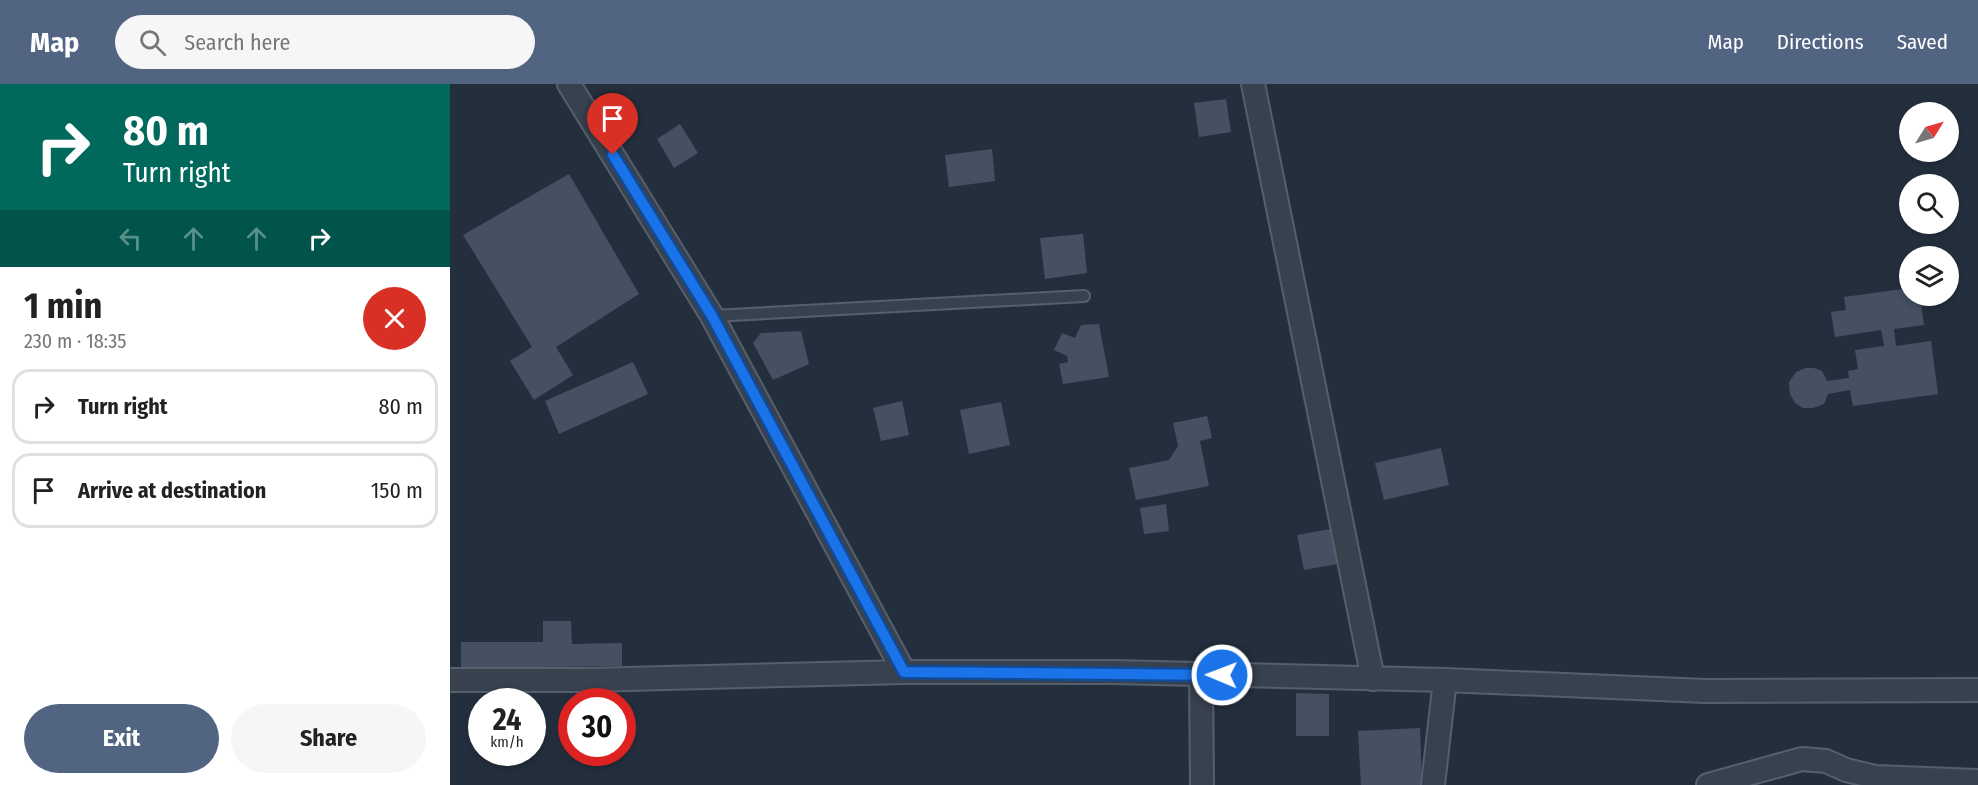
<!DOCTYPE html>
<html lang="en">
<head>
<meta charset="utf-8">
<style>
  :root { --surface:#fff; --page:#f6f6f6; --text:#222; --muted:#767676; --line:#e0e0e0; --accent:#516482 }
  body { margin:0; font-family:"Fira Sans Condensed",sans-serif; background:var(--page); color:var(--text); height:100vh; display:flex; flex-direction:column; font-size:22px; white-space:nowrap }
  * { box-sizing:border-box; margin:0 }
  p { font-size:20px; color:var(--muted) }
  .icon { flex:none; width:33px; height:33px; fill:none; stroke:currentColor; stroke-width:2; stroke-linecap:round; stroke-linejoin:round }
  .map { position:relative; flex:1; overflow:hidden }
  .sheet { display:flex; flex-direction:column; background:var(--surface); width:450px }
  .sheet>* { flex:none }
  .guide { background:#00695c; color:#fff; overflow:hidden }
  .needle { width:39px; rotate:53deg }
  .controls { position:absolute; left:1449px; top:18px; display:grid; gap:12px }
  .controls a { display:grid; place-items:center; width:60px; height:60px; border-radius:50%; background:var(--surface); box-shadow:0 3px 9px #0003; font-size:30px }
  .speed { position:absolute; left:18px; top:604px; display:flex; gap:12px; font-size:30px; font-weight:700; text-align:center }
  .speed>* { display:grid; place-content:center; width:78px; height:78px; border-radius:50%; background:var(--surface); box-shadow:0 3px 9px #0003; line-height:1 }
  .speed small { font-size:15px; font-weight:400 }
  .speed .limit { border:9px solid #d22; background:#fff; color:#111 }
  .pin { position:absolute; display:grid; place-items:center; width:51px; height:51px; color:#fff; margin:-62px -26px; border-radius:50% 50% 50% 0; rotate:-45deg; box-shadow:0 0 6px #0007 }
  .pin .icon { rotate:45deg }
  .me { position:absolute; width:66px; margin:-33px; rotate:271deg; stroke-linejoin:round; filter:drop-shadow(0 0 4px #0008) }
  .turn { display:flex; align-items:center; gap:21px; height:126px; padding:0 24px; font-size:27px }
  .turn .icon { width:78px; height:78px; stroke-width:2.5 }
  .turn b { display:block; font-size:42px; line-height:51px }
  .lanes { display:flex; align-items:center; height:57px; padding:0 24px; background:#0003; justify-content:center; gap:30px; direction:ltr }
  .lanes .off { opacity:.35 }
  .round { display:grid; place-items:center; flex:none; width:63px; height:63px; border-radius:32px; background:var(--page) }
  .head { display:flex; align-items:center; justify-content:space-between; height:102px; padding:0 24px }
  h1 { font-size:36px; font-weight:700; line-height:45px }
  .action { display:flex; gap:12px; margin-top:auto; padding:12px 24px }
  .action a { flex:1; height:69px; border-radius:36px; background:var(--accent); color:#fff; font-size:24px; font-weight:700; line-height:69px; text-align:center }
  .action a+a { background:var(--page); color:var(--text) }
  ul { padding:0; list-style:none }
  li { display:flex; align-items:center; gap:18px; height:75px; margin:0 12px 9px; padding:0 12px; border:3px solid var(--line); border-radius:18px }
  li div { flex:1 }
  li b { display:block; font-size:22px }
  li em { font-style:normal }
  header { display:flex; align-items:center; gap:36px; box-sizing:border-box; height:84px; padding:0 30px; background:var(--accent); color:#fff }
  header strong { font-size:28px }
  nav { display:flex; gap:33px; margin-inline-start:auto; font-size:21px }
  .search { width:420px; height:54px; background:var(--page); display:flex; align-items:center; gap:15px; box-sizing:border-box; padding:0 21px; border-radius:33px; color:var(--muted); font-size:22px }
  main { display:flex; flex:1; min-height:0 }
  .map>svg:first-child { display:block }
</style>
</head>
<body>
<header>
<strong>Map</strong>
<div class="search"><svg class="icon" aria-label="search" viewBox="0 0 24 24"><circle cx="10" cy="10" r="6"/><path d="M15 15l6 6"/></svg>Search here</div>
<nav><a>Map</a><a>Directions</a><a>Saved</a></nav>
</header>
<main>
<section class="sheet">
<div class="guide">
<div class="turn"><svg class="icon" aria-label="right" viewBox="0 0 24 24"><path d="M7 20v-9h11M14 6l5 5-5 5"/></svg><div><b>80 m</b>Turn right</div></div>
<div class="lanes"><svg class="icon off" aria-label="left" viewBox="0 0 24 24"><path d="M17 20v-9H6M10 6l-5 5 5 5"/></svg><svg class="icon off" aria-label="ahead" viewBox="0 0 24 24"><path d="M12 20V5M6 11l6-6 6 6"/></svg><svg class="icon off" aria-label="ahead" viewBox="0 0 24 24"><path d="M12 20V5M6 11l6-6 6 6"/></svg><svg class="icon" aria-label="right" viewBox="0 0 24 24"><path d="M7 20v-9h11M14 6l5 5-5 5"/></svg></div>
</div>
<div class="head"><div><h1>1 min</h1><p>230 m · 18:35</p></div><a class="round" style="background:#d93025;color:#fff"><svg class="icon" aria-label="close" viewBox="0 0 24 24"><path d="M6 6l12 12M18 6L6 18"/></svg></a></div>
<ul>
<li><svg class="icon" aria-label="right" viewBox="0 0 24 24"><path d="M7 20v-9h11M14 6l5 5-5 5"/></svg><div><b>Turn right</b></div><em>80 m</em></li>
<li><svg class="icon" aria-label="arrive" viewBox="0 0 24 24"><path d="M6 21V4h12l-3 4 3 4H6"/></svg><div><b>Arrive at destination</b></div><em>150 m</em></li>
</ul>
<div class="action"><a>Exit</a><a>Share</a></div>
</section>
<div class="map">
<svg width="1528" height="701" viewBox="0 0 1528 701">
  <rect width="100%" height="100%" fill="#242f3e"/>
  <g fill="#455162">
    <polygon points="776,15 781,48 749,53 744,19"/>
    <polygon points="230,40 248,69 224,84 207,55"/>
    <polygon points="542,65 545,97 499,103 495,71"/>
    <polygon points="119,90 189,210 106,263 123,291 84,316 60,277 82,263 13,151"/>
    <polygon points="633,150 637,189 595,195 590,154"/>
    <polygon points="1460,204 1460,212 1470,212 1474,241 1444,245 1446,262 1481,257 1488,310 1403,322 1400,306 1378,310 1374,320 1363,324 1353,324 1345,319 1340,310 1339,298 1346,288 1356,284 1364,284 1372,287 1377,297 1399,294 1398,287 1408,285 1405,266 1434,262 1431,246 1385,253 1381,228 1396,226 1394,213"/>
    <polygon points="649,240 659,293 613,300 609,280 618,278 617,272 604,266 612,249 625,254 631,241"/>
    <polygon points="351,247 359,280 323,296 303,259 311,249"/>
    <polygon points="183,278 198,310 109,350 95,317"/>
    <polygon points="452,317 459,351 431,357 423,324"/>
    <polygon points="551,318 560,361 519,370 510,326"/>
    <polygon points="757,332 762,354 750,357 759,402 686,416 679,384 719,376 728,362 723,339"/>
    <polygon points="991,364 999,401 934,416 925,379"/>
    <polygon points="716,420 719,447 694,450 690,424"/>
    <polygon points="880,445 887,480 854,486 847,451"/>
    <polygon points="93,537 121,537 122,560 172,559 172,582 11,584 11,558 93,558"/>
    <polygon points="846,609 879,610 879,652 846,652"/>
    <polygon points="970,644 972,701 911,701 908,647"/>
  </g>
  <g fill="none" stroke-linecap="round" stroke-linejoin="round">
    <g stroke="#565f6c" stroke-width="14">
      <polyline id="service" points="262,232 634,212"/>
    </g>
    <g stroke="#565f6c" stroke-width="26">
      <g id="minor">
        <polyline points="119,0 262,232 454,588"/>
        <polyline points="803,0 923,595"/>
        <polyline points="751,590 752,701"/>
        <polyline points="0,596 138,596 454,588 663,588 995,596 1255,607 1528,606"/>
        <polyline points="983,701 995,596"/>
        <polyline points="1258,701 1352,675 1376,677 1396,686 1425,693 1528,697"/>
      </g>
    </g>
    <use href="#service" stroke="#38414e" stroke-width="10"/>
    <use href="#minor" stroke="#38414e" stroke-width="22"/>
  </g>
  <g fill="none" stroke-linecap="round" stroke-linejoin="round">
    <g stroke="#114b97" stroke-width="15">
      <polyline id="route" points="163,71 262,232 454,588 772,591"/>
    </g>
    <use href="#route" stroke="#1a73e8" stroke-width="10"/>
  </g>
</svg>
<div class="controls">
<a><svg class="needle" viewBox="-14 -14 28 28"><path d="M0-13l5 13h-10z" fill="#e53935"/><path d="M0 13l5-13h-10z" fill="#767676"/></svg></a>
<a><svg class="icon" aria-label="search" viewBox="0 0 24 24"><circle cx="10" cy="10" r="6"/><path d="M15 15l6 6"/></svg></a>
<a><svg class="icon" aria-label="layers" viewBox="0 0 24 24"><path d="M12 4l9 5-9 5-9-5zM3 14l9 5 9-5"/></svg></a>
</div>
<div class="speed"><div>24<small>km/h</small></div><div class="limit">30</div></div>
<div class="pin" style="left:163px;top:71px;background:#d93025"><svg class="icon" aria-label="arrive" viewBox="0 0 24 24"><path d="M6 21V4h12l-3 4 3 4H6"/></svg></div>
<svg class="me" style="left:772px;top:591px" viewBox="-20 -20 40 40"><circle r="17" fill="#1a73e8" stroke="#fff" stroke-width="3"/><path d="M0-11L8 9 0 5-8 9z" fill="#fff"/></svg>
</div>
</main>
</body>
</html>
